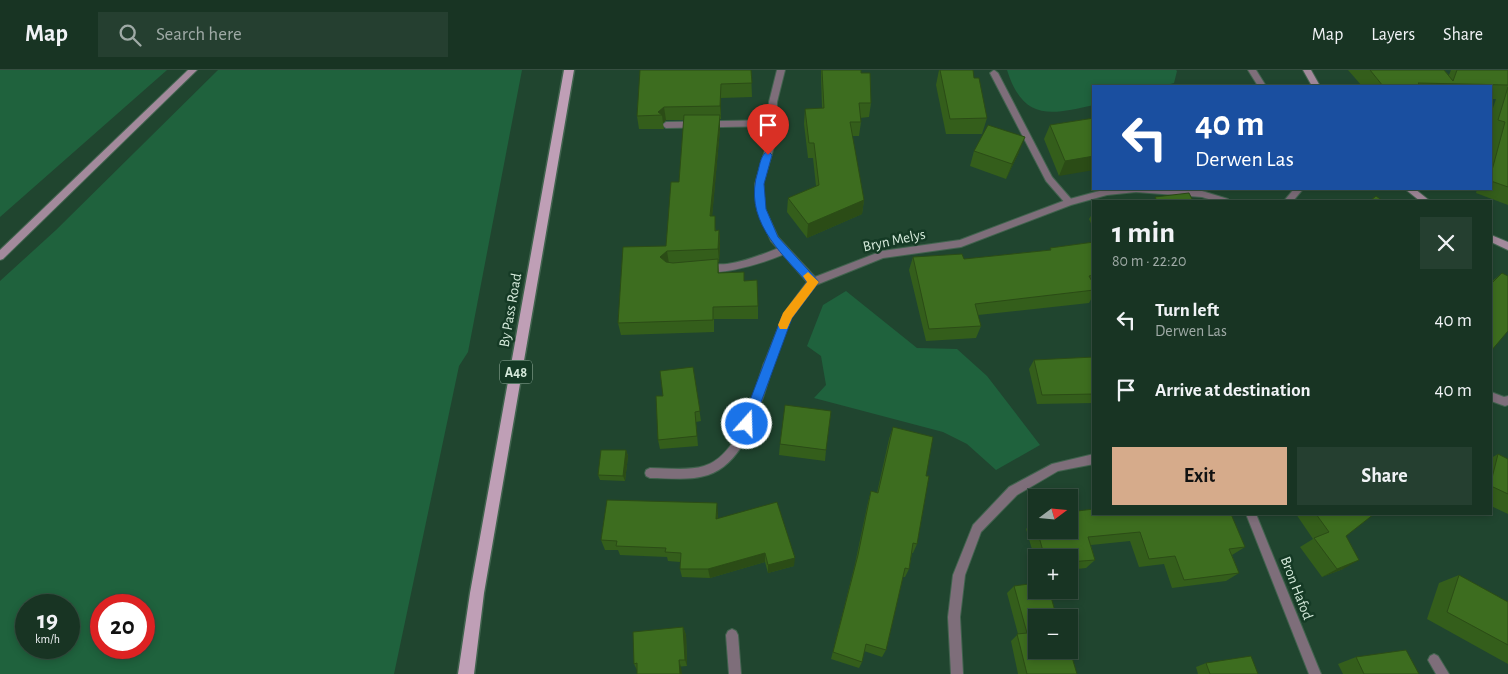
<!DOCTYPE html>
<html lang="en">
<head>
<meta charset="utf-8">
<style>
  :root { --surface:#183423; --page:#253f30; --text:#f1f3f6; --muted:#9faaa6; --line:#364f41; --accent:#d6ab8b }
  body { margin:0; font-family:"Alegreya Sans",sans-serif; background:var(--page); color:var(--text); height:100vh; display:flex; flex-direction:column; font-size:19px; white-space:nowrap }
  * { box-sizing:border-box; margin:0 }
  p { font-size:16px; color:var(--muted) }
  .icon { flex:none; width:28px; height:28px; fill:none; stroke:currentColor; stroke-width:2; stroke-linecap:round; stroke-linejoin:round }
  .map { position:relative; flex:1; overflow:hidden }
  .side { position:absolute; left:1092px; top:130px; width:400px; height:315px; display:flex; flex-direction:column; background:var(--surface); border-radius:0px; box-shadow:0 2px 8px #0003,0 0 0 1px var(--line) }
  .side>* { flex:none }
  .guide { position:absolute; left:1092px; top:15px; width:400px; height:105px; border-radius:0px; box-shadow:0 2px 8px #0003,0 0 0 1px var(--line); background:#1a4fa0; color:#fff; overflow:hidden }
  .needle { width:32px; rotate:74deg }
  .buttons { position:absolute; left:1028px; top:419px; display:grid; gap:10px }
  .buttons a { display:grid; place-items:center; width:50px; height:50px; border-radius:0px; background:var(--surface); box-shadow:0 2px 8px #0003,0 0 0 1px var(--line); font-size:25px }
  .speed { position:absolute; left:15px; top:524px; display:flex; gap:10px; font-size:25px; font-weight:700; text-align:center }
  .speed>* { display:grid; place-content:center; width:65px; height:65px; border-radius:50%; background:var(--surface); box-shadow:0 2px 8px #0003,0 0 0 1px var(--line); line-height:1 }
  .speed small { font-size:12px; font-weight:400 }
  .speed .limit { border:8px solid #d22; background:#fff; color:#111 }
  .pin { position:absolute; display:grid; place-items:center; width:42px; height:42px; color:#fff; margin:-51px -21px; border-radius:50% 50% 50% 0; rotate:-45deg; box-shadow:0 0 5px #0007 }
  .pin .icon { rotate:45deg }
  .me { position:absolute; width:55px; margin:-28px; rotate:20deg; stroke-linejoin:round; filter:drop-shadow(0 0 4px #0008) }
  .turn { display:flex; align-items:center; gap:18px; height:105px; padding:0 20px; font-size:22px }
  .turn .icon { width:65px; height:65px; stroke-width:2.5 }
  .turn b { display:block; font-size:35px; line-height:42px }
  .round { display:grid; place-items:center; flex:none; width:52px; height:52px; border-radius:0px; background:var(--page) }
  .overview { display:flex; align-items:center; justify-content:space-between; height:85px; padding:0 20px }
  h1 { font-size:30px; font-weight:700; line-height:38px }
  .primary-button { display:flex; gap:10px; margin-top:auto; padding:10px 20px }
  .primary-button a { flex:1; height:58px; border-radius:0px; background:var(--accent); color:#111; font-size:20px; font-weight:700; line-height:58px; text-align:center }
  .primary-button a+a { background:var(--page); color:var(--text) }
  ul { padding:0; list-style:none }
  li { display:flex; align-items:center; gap:15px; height:70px; padding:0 20px }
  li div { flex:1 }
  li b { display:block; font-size:19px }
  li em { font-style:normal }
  header { display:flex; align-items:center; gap:30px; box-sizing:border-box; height:70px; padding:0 25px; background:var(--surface); border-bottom:1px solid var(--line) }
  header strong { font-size:24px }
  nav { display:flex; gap:28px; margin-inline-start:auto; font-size:18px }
  .search { width:350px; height:45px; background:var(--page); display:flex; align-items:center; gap:12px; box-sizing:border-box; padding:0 18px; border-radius:0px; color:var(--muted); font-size:19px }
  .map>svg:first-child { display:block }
</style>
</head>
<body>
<header>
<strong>Map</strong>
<div class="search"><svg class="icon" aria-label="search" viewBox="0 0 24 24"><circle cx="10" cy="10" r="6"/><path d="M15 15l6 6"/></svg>Search here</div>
<nav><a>Map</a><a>Layers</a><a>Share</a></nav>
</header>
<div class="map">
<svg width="1508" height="604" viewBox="0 0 1508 604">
  <rect width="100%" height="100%" fill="#20452f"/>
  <g fill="#1f623d" fill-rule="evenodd">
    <polygon points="0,0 167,0 0,147"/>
    <path d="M218,0H522L468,282L459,296L394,604H0V211L56,160ZM26,535H69V578H26ZM101,535H144V578H101Z"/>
    <path d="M1007,0H1176L1177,1L1174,13L1163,16H1094V35C1050,45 1023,51 1007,0Z"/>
    <polygon points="846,221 917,278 957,279 987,306 1040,375 996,400 967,374 943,362 814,328 826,315 821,286 807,276 823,235"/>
  </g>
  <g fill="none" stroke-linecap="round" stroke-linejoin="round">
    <g stroke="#41634e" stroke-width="2">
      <g id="lane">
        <polygon points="994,0 998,3 1052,107 1072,130 1073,132 1072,134 1066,134 1046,111 990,3"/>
        <polygon points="1248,0 1256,0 1266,16 1258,16"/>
        <polygon points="772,50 776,53 772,56 666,58 662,55 666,52"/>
        <path d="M784,176L789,180L787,183C761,194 735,202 706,203L701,199C706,193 719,195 727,194C748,191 765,183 784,176Z"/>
        <path d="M768,292L772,293L773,296C761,332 748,392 708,405C690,411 669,408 650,408L646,406L645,403L646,400L650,398C667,398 688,401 704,396C740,385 752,327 763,296L764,293Z"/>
        <polygon points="732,559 736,561 738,565 741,604 729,604 726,565 728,561"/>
      </g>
    </g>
    <g stroke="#41634e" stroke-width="2">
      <g id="street">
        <polygon points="777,0 785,0 777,32 776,70 763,114 765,139 778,167 815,207 882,181 960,170 1066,130 1107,119 1176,119 1202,121 1228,129 1229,131 1215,131 1202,127 1136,122 1107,125 1071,135 961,177 883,188 816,215 791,248 773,296 772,299 764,299 763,296 784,243 807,212 771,171 757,139 755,114 768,70 769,32"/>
        <polygon points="1294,119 1303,119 1293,131 1284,131"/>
        <polygon points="1491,322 1504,327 1508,326 1508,335 1505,336 1491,331"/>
        <polygon points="1094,384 1094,394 1058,401 1017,425 981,462 965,505 960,547 963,604 951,604 948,547 953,505 973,455 1009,417 1052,394"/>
        <polygon points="1246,444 1256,444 1321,604 1309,604"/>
        <polygon points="1434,584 1438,586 1449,604 1436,604 1428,590 1430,586"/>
      </g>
    </g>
    <g stroke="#41634e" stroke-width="2">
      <g id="secondary">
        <polygon points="188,0 197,0 3,189 0,190 0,180"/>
        <polygon points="1303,0 1311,0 1320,16 1312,16"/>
        <polygon points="1405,119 1415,119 1430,131 1420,131"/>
        <polygon points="1491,165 1508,172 1508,180 1491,172"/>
      </g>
    </g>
    <g stroke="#41634e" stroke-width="3">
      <polygon id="primary" points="564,0 574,0 484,523 474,604 458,604 470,523"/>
    </g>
    <use href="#lane" fill="#7e6e7a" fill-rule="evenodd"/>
    <use href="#street" fill="#7e6e7a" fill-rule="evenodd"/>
    <use href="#secondary" fill="#a38a9c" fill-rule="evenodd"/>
    <use href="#primary" fill="#bf9fb6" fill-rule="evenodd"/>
  </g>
  <g fill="#345e1b">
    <polygon points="751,0 752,27 721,28 721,49 720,49 720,59 712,146 716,161 719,160 720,174 719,192 718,192 719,203 744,211 758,236 758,249 714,249 714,262 621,265 618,253 666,176 679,112 684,50 666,50 663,53 664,59 639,59 637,46"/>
    <polygon points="821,0 861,0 861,3 871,33 869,47 860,48 861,52 859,66 852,66 864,130 862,144 807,168 787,142 788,128 816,116 813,88 808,88 804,54 805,39 822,38 821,6"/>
    <polygon points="939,0 974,8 987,48 982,64 946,64 936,15"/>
    <polygon points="1348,0 1444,0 1449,5 1451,0 1508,0 1508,135 1476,123 1477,119 1491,119 1491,68 1492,65 1491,65 1491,44 1496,29 1491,29 1491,16 1362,16"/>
    <polygon points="1094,48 1059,106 1044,69 1050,55"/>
    <polygon points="974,81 1019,82 1006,109 970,96"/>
    <polygon points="1094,141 1094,160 1089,149"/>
    <polygon points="1094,172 1094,224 1089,233 978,245 981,256 976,268 926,271 909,200 913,187 964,189 1050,180 1050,178"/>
    <polygon points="1502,203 1491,281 1491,212"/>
    <polygon points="1094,287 1094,333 1037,334 1029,299 1034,290"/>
    <polygon points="693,297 701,351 696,352 698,376 660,379 658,370 663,326"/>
    <polygon points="893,357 926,406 917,474 913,483 912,483 909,499 905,507 903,507 886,580 882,587 864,581 862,592 859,598 831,589 855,494 868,432 871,421 877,423 889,369"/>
    <polygon points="780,374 826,380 825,391 779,385"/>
    <polygon points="626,380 628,386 625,411 600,410 598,405"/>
    <polygon points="1498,384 1508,389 1508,444 1491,436 1491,388"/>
    <polygon points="1069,442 1245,477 1232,485 1239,503 1226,511 1172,518 1164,494 1139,497 1130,471 1091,475 1095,490 1086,498 1069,500 1069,488 1036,488 1036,493 1026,459 1034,450 1069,460"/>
    <polygon points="718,443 718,448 794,496 768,503 765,492 710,508 682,507 680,499 680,492 668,491 667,487 620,485 618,480 605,480 601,470"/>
    <polygon points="1296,444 1374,444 1346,466 1343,499 1322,507 1300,477 1313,469"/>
    <polygon points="1459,505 1508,532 1508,594 1427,549 1439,513"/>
    <polygon points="1014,516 1036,548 1077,604 1018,604 1011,571 1018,564 1007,523"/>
    <polygon points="683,557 686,565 687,596 637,600 634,594"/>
    <polygon points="1356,587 1419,604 1343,604 1338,594"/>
    <polygon points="1206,593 1258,604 1198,604 1196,597"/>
  </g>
  <g fill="#2b4c16">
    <polygon points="721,14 721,49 720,36"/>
    <polygon points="664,37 666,50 663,53 662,45 658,42"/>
    <polygon points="720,45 720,59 711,159 710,146"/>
    <polygon points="1025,67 1019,82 1006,109 1012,94"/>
    <polygon points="1094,86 1094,100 1059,106 1065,91"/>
    <polygon points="864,130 862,144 807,168 808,154"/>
    <polygon points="719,160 720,174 719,192 718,179"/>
    <polygon points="667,181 669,194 660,187"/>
    <polygon points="626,380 628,386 625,411 623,406"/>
    <polygon points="717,433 718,443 717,458 716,449"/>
    <polygon points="765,483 765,492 710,508 708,499"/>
    <polygon points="795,488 794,496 768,503 768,495"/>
    <polygon points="1359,490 1343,499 1322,507 1337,499"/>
    <polygon points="683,557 686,565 687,596 685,590"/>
    <polygon points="679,590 681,597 682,604 680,604"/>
  </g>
  <g fill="#3d6d1f" stroke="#2b4c16">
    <polygon points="640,0 751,0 752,13 721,14 720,36 664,37 658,42 662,45 637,46"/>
    <polygon points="822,0 861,0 861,3 870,3 871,33 859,33 861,52 850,52 864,130 808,154 788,128 819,115 814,73 809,73 805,39 824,38"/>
    <polygon points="940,0 973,0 974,8 979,8 987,48 950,49"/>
    <polygon points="1370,0 1444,0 1453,11 1457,0 1508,0 1508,15 1418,13 1421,16 1383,16"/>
    <polygon points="1508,17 1508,117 1491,111 1491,104 1505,52 1498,50"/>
    <polygon points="684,45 720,45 710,146 715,146 715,161 719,160 718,179 667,181 660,187 666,192 673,193 718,189 718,203 744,202 744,211 757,210 758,236 713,237 713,250 618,253 623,177 666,176 671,112 679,112"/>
    <polygon points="1094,48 1094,86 1065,91 1050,55"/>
    <polygon points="988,55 1025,67 1012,94 974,81"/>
    <polygon points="1189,123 1193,131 1155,131 1157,131 1155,127"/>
    <polygon points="1376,126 1383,131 1370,131"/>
    <polygon points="1094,172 1094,205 1089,206 1094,215 1094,220 975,234 981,256 929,259 913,187 962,184 964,189 1051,180 1050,178"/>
    <polygon points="1502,203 1508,206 1508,261 1491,281 1491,214"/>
    <polygon points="1094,287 1094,324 1042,325 1034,290"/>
    <polygon points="693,297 700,341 695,342 697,366 658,370 656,326 663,326 660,301"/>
    <polygon points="785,335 831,341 826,380 780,374"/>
    <polygon points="893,357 933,367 926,406 929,406 917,474 913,473 909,499 905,498 886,580 866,574 862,592 833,582 858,485 871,421 878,423"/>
    <polygon points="601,380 626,380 623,406 598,405"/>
    <polygon points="1498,384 1508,389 1508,424 1491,416 1491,412"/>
    <polygon points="607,430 717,433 716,449 777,432 795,488 768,495 765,483 708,499 680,499 681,483 665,482 666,478 616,476 617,471 601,470"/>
    <polygon points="1094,439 1094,444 1231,444 1245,477 1229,479 1239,503 1184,510 1175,486 1149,489 1140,462 1088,467 1095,490 1069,492 1069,488 1045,488 1037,460 1069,460 1069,442"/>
    <polygon points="1316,444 1374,444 1346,466 1359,490 1337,499 1314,468 1329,462"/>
    <polygon points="1034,450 1036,450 1036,459"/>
    <polygon points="1459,505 1508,532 1508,575 1447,542"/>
    <polygon points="1036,513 1036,520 1049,520 1057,548 1036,548 1036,580 1069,580 1069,577 1077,604 1027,604 1017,564 1027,563 1014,516"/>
    <polygon points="683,557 685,590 679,590 680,604 637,604 637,593 634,594 633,562"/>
    <polygon points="1406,580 1419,604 1364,604 1356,587"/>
    <polygon points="1251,586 1258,604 1210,604 1206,593"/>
  </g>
  <path fill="#1a73e8" stroke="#114b97" d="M768,81L772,85L764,114L766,139L778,167L819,212L792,248L753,354L747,360L741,354L782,246L807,212C778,180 743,148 758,101C760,94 761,84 768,81Z"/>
  <polygon fill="#f59e0b" points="808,202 819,212 792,248 787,259 780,259 778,255 783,243 807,212 803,206"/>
  <g text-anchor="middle" stroke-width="5" stroke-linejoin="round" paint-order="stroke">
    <rect fill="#153a25" stroke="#9bb5a4" stroke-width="1" x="500" y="290.5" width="32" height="23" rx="4"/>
    <g font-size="14" font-weight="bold" fill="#d5eadb">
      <text x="516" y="307">A48</text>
    </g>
    <g font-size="15" fill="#d5eadb" stroke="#153a25">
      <text transform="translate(894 170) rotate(-12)" y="5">Bryn Melys</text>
      <text transform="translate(510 240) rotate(-80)" y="5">By Pass Road</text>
      <text transform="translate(1297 518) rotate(69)" y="5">Bron Hafod</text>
    </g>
  </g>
</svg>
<div class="buttons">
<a><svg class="needle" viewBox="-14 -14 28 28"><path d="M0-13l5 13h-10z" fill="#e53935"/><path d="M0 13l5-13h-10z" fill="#9faaa6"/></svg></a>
<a>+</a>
<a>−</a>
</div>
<div class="speed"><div>19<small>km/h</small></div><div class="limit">20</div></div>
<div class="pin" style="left:768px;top:85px;background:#d93025"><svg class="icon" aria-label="arrive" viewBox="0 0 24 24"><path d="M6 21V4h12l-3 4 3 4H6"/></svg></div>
<svg class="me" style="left:747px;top:354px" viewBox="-20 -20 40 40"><circle r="17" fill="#1a73e8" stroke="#fff" stroke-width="3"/><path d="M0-11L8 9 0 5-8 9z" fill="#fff"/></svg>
<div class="guide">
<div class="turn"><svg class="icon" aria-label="left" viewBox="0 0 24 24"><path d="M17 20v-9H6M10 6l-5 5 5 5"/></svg><div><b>40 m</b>Derwen Las</div></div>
</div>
<section class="side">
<div class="overview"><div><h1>1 min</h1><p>80 m · 22:20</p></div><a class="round"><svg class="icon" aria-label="close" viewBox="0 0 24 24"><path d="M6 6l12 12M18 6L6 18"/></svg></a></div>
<ul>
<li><svg class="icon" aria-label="left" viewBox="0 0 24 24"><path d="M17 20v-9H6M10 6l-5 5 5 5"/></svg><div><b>Turn left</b><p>Derwen Las</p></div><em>40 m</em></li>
<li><svg class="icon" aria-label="arrive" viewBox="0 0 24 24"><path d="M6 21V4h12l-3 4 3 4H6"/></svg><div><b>Arrive at destination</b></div><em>40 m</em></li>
</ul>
<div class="primary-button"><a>Exit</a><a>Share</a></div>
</section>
</div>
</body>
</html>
